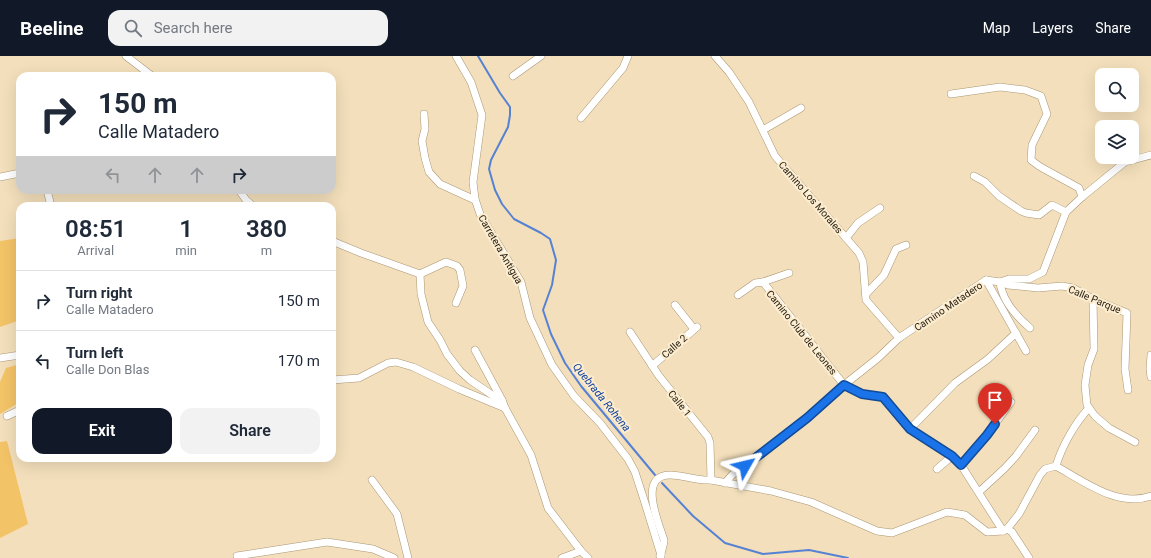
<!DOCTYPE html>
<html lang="en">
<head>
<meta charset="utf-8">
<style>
  :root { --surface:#fff; --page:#f2f2f3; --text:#1f2937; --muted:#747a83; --line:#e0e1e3; --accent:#111827 }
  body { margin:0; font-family:Roboto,sans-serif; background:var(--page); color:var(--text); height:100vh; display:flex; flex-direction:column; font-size:15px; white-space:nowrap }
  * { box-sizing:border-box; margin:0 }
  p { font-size:13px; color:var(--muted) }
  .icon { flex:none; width:22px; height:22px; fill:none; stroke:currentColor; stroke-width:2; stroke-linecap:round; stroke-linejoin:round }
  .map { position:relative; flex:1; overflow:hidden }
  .drawer { position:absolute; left:16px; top:146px; width:320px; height:260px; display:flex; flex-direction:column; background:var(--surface); border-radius:12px; box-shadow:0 4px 16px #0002 }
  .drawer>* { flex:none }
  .banner { position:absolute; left:16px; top:16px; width:320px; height:122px; border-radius:12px; box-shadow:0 4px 16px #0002; background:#fff; color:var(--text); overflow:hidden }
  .controls { position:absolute; left:1095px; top:12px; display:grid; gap:8px }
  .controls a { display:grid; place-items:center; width:44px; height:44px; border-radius:8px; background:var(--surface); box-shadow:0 4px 16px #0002; font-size:20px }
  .pin { position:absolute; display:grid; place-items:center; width:34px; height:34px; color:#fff; margin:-41px -17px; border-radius:50% 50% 50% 0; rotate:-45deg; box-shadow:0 0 4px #0007 }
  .pin .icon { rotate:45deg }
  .me { position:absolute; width:44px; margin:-22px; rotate:53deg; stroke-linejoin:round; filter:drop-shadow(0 0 3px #0008) }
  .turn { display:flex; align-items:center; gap:14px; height:84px; padding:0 16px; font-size:18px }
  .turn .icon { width:52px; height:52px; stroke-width:2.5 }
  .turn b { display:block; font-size:28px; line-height:34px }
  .lanes { display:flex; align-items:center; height:38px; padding:0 16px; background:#0003; justify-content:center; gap:20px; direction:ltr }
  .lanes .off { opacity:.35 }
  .eta { display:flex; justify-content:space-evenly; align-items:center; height:68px; text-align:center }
  .eta b { font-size:24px; font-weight:600; line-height:28px }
  .primary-button { display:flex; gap:8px; margin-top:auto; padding:8px 16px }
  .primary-button a { flex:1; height:46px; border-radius:12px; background:var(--accent); color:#fff; font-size:16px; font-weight:600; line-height:46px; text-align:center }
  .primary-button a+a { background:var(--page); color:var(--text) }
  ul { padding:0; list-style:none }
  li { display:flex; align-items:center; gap:12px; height:60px; padding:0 16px; border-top:1px solid var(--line) }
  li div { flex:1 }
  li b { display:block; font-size:15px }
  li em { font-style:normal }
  header { display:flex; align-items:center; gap:24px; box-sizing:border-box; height:56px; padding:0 20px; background:var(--accent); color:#fff }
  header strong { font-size:19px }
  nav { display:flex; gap:22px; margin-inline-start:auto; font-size:14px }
  .search { width:280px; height:36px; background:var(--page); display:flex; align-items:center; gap:10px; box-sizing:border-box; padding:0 14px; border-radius:12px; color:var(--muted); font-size:15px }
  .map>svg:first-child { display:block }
</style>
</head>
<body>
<header>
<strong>Beeline</strong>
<div class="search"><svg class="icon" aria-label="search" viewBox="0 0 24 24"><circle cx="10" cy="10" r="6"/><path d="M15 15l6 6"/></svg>Search here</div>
<nav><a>Map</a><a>Layers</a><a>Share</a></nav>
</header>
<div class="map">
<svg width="1151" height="502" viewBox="0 0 1151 502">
  <rect width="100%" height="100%" fill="#f3dfbb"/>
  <g fill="#f3c367">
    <polygon points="20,182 20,264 0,271 0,185"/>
    <polygon points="20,308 20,346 0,358 0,326 6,312"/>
    <polygon points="7,385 28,468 0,482 0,386"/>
  </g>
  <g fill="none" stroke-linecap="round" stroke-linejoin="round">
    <g stroke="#5682d3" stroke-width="2">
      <polyline points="478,0 500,37 510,51 510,59 508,71 491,104 489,113 495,134 502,148 514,163 541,177 550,183 556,204 552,229 543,254 551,278 565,307 581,330 655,419"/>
      <polyline points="662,427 693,460 725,487 763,498 809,494 848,502"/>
    </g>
    <g stroke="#aa9775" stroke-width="8">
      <g id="minor">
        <polyline points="126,0 152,20"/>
        <polyline points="456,0 471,26 482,59 473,126 475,143 480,158 521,226 530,262 552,309 574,340 600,367 628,403 635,416 645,447 661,499 660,500"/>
        <polyline points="715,0 729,16 749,46 775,100 859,197 863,206 866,244 899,282"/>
        <polyline points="513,20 541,0"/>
        <polyline points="951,38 1000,31 1025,34 1041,40 1047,58 1032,89 1031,104 1039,110 1046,114 1079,132 1082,141"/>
        <polyline points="424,58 425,73 422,85 425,102 429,116 440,128 475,144"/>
        <polyline points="581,62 623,12 628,0"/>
        <polyline points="763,74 801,52"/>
        <polyline points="974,120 985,126 999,140 1021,155 1026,157 1039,159 1052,149 1066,156"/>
        <polyline points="0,121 20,117"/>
        <polyline points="47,134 51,150"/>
        <polyline points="239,134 246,144 253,150"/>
        <polyline points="846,182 858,167 880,152"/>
        <polyline points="332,185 361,197 420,218"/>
        <polyline points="420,218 421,238 428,266 440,284 447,298 460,315 470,324 498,343 502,344 505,352 531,399 548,452 581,495 588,502"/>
        <polyline points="420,218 446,206 457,210 460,214 463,230 456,247"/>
        <polyline points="986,224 1026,295"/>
        <polyline points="763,226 789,217"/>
        <polyline points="866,238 884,219 896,193 906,189"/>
        <polyline points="738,239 755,227 763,226 844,329 862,338 883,341 910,373 952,400 961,409 1003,475"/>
        <polyline points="1093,243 1094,293 1088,309 1085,329 1087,349 1095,360 1109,372 1135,386"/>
        <polyline points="675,249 694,273"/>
        <path d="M1030,272C1016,260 1002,245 1000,226L1008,229L1038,232L1062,230L1073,232L1093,243L1127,257L1125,313L1128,334"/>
        <polyline points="630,276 659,320 708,381 710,387 711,424"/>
        <polyline points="475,294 502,344"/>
        <polyline points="1151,299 1150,313 1151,321"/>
        <polyline points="0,302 20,299"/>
        <polyline points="652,310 697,271"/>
        <polyline points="332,324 359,322 388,307 396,306 413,311 459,333 505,352"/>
        <polyline points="7,360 20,354"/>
        <polyline points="910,373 955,327 988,303 1016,277"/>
        <polyline points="961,409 987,379 1011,346"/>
        <path d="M1056,410C1062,390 1075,367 1089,352"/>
        <polyline points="937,413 952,400"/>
        <polyline points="372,424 397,458 408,502"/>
        <polyline points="725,427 732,419 807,362 844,329 878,302 899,282 986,224 1000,226 1009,223 1029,223 1043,216 1066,156 1082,141 1125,106 1151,99"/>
        <polyline points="979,436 1005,412 1016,400 1035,374"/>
        <polyline points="1007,473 1012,476 1029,502"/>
        <polyline points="237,500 327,486 373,493 394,502"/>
        <polyline points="562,502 581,495"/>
        <path d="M661,502C660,496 664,490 664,484C659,468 637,419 670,419C684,419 697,425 711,424L771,435L811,446L877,475L892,477L947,456L965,459L987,476L1003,475L1007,473L1019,458L1040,419L1045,413L1056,410C1083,425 1118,452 1151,440"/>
      </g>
    </g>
    <use href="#minor" stroke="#fff" stroke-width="7"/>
  </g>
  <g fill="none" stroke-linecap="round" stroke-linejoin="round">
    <g stroke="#114b97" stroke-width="10">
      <polyline id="route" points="745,410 807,362 844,329 862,338 883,341 910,373 952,400 961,409 987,379 995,368"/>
    </g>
    <use href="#route" stroke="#1a73e8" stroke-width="7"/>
  </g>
  <g text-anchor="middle" stroke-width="4" stroke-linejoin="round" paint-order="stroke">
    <g font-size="10" fill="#20190b" stroke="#fdedd0">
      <text transform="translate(811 141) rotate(49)" y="4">Camino Los Morales</text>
      <text transform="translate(501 193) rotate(60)" y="4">Carretera Antigua</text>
      <text transform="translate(1095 243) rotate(23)" y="4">Calle Parque</text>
      <text transform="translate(948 250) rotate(-34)" y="4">Camino Matadero</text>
      <text transform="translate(802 276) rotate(51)" y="4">Camino Club de Leones</text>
      <text transform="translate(674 290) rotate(-42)" y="4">Calle 2</text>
      <text transform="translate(680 347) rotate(51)" y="4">Calle 1</text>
    </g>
    <g font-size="11" font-style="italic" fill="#0d3f9e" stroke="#fdedd0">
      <text transform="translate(602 341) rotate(51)" y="4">Quebrada Rohena</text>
    </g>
  </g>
</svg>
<div class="controls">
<a><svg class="icon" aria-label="search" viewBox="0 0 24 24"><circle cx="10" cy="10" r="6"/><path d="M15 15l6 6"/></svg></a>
<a><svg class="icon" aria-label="layers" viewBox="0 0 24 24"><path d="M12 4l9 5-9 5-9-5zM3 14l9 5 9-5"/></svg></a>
</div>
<div class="pin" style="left:995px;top:368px;background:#d93025"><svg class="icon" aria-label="arrive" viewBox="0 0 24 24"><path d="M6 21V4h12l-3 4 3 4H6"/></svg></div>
<svg class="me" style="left:745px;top:410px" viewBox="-20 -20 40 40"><path d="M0-17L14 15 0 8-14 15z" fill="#1a73e8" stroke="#fff" stroke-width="4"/></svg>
<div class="banner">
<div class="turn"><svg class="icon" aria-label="right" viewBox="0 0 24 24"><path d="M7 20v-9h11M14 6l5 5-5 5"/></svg><div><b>150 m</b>Calle Matadero</div></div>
<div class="lanes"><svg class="icon off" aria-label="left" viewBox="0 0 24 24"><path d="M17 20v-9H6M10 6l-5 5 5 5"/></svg><svg class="icon off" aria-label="ahead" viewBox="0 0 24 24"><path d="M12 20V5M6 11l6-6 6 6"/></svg><svg class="icon off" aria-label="ahead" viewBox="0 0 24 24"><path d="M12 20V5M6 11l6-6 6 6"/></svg><svg class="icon" aria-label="right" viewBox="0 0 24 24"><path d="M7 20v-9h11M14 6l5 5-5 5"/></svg></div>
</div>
<section class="drawer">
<div class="eta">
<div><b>08:51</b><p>Arrival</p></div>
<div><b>1</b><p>min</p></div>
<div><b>380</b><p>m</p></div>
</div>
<ul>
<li><svg class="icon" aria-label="right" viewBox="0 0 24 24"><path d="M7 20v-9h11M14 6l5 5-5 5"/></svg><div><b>Turn right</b><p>Calle Matadero</p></div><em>150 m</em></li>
<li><svg class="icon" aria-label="left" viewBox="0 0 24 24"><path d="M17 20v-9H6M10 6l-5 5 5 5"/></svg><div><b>Turn left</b><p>Calle Don Blas</p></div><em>170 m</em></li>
</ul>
<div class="primary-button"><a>Exit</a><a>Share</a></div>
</section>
</div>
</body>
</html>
